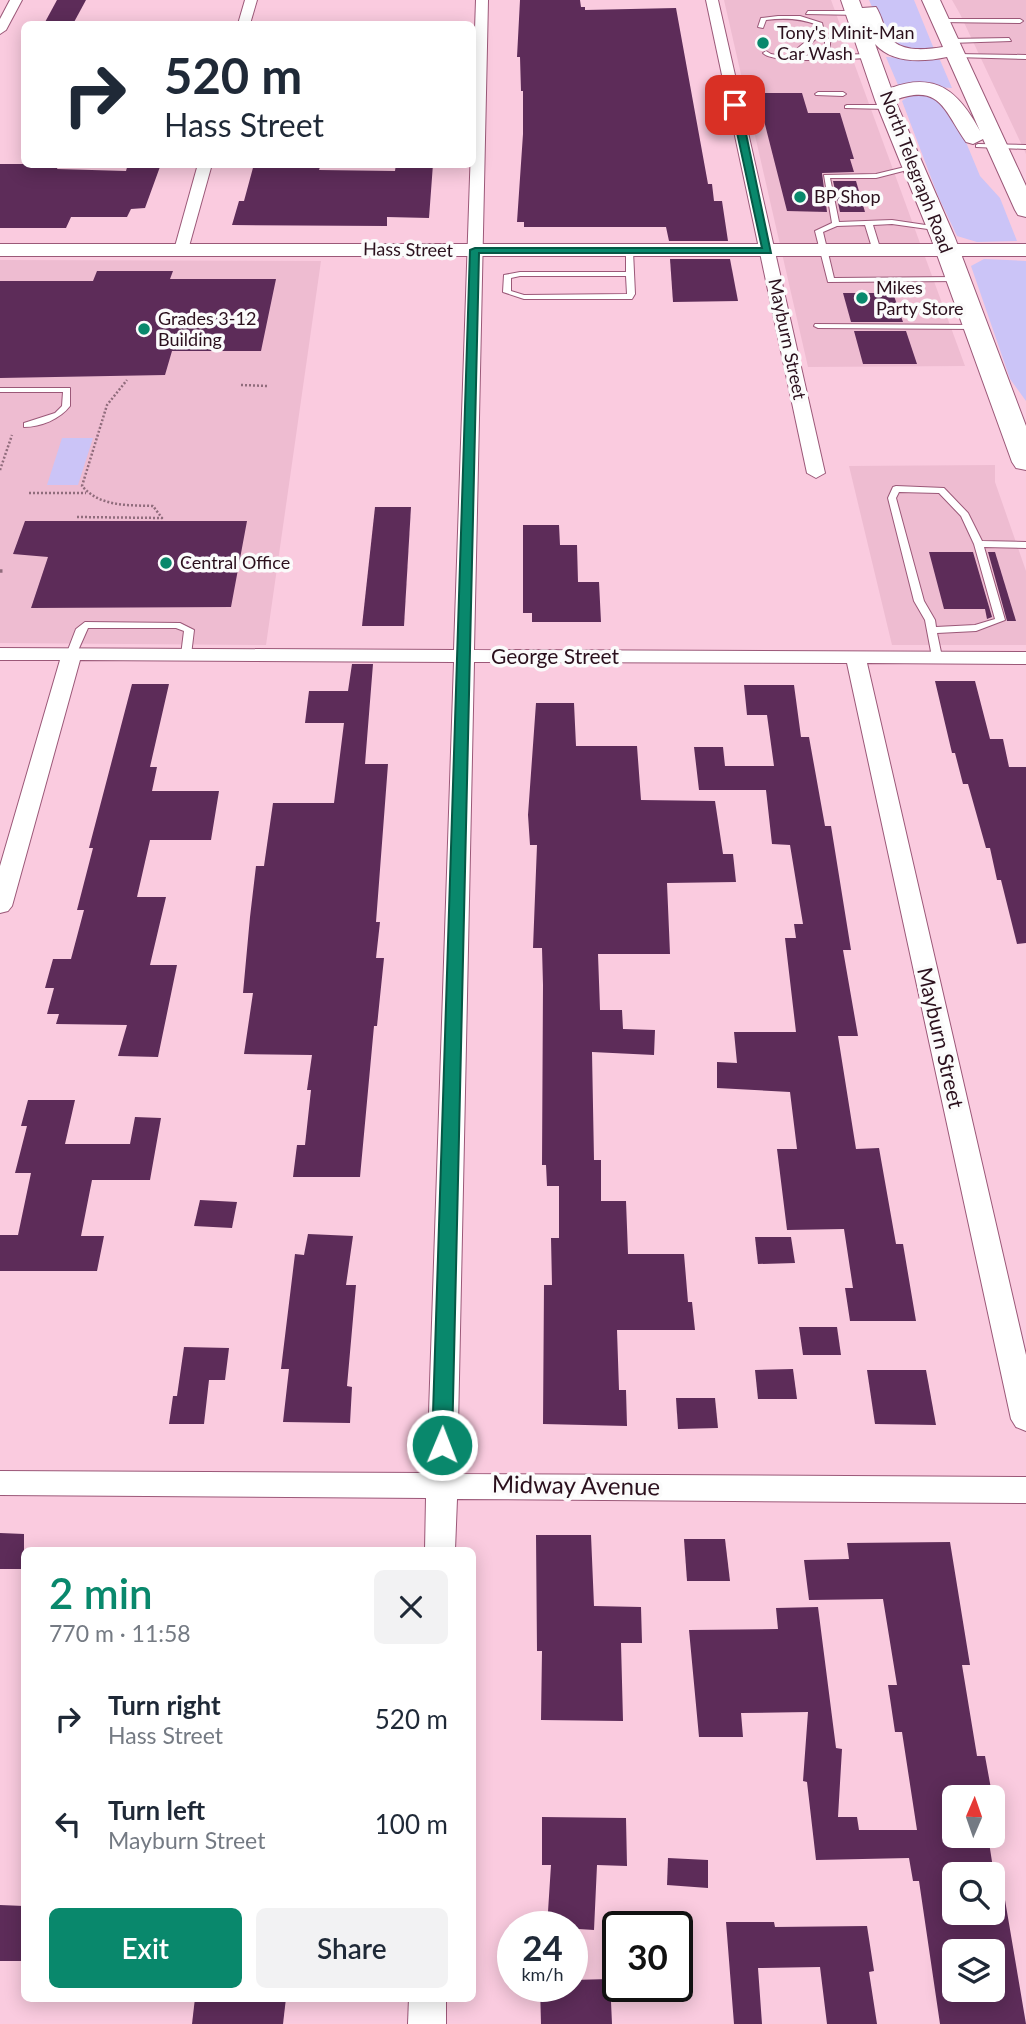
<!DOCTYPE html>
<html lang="en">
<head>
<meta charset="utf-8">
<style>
  :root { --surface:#fff; --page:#f2f2f3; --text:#1f2937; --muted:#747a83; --accent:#09886c }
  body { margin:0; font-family:Lato,sans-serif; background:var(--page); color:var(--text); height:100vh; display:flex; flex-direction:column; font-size:26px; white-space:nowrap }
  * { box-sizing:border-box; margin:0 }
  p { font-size:23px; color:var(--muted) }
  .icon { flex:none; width:38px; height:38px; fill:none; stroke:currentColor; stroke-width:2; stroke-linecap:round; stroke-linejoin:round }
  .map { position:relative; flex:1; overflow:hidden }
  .details { position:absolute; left:21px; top:1547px; width:455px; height:455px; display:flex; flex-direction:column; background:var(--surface); border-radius:10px; box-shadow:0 4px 18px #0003 }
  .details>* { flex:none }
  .top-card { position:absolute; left:21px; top:21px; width:455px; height:147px; border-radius:10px; box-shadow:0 4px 18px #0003; background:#fff; color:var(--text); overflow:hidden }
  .needle { width:46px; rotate:2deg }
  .controls { position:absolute; left:942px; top:1785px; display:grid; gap:14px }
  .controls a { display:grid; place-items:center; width:63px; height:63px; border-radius:10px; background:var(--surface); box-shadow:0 4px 18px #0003; font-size:35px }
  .speed { position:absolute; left:497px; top:1911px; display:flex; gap:14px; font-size:35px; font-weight:700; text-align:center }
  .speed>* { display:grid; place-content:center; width:91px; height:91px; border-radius:50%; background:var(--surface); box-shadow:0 4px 18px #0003; line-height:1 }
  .speed small { font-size:18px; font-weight:400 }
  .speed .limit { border:4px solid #111; border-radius:10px; background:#fff; color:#111 }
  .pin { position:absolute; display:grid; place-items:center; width:60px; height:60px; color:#fff; margin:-30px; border-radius:14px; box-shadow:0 4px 10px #0006 }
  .me { position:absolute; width:77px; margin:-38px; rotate:1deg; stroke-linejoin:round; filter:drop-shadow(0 0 5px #0008) }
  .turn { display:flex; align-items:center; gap:24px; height:147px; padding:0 28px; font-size:32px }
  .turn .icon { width:91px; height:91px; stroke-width:2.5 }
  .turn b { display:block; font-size:49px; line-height:60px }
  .round { display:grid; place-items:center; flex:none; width:74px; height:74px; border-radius:10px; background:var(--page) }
  .headline { display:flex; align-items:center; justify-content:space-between; height:119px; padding:0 28px }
  h1 { font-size:42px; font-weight:600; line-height:52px; color:var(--accent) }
  .action { display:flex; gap:14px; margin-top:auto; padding:14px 28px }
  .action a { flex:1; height:80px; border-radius:10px; background:var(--accent); color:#fff; font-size:28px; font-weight:600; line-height:80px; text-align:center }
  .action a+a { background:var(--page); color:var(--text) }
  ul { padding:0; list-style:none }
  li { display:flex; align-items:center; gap:21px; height:105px; padding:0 28px }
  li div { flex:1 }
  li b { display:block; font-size:26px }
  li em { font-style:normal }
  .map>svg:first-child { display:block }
</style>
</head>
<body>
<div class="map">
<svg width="1026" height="2024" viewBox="0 0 1026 2024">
  <rect width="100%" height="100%" fill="#facbdf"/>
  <g fill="#eebcd1">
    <polygon points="724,0 831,0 965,366 808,367"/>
    <polygon points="952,0 1026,0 1026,154 960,14"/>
    <polygon points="0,260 321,261 266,645 0,643"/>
    <polygon points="995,465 995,482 1026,571 1026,645 892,645 849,466"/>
  </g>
  <g fill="#cbc4f7">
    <path d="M869,0H914L934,49C893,59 883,31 869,0Z"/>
    <polygon points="886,57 940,60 952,88 898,85"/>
    <polygon points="926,94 951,106 980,176 1000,198 1017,241 977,242 957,236 938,196 902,101 910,95"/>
    <polygon points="984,259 1026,261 1026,401 1010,379 971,266"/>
    <polygon points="62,438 93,438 78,485 47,485"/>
  </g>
  <g fill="#5d2c59" fill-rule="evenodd">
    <polygon points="57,0 86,0 73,24 44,24"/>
    <polygon points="520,0 580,0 581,7 585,7 585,10 676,8 708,184 712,184 714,201 722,201 728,241 669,241 666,227 524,227 524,222 517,222 523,134 523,91 521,91 520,57 517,57"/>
    <polygon points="757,93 802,93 808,113 840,113 854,159 850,159 854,172 822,173 827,212 787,211"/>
    <polygon points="0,164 59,164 57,169 126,171 128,164 161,164 145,208 131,209 127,217 71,217 66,228 0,228"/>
    <polygon points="254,164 321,164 319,170 395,171 396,164 433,164 429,218 387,217 387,226 232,225 239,201 244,201"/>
    <polygon points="833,181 856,181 865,212 840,212"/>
    <polygon points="670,259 730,259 738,301 673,302"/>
    <polygon points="97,271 173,271 170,279 276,279 261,351 172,351 165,375 0,378 0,281 93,281"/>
    <polygon points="843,293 893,293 903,322 851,322"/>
    <polygon points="854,331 906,331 917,364 863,364"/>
    <polygon points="375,507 411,507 404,626 362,626"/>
    <polygon points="25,521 247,521 231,607 31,608 48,557 13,554"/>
    <polygon points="523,525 559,525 560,545 577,545 578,582 599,582 601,622 532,622 532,613 523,613"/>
    <polygon points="929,552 973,552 992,617 987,619 985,609 944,609"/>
    <polygon points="988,552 995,552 1016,621 1007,621"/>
    <polygon points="352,664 373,664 365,764 388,764 376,922 380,922 376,958 384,958 377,1026 374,1026 360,1177 293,1177 297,1145 305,1145 311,1090 307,1090 312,1055 244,1054 253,993 243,993 250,917 256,866 264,866 273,803 334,803 344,723 305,723 309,691 348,691"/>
    <polygon points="935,681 975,681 990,739 1003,739 1009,767 1026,767 1026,943 1017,944 1001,880 997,880 990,848 986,848 968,784 963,784 955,753 952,753"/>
    <polygon points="132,684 169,684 150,767 157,767 152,791 219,791 211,840 150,840 137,897 166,897 150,965 177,965 158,1057 118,1056 127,1025 56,1024 59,1014 47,1014 54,988 45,988 53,959 71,959 84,910 77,910 93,848 89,848"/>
    <polygon points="744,685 794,685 801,737 809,737 825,826 831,826 851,950 843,950 858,1036 838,1036 856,1149 879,1148 896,1244 903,1244 916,1321 850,1321 845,1288 853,1288 844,1229 787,1230 777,1149 797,1149 790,1092 717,1088 717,1062 737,1063 734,1032 796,1032 785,938 796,938 794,924 803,924 790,845 772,844 766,790 699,790 694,747 723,747 725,766 774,766 767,715 747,715"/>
    <polygon points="536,703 574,703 576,746 637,746 641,800 715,801 723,854 733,854 736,882 667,883 670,954 598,954 600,1010 622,1010 623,1029 655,1030 654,1055 592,1052 594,1160 601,1160 601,1201 626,1201 628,1254 684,1254 688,1302 692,1302 695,1330 617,1330 619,1390 626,1390 627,1426 543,1424 544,1285 552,1285 551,1238 559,1238 559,1186 547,1186 546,1165 542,1165 543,985 542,948 533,948 537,845 530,845 528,815"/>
    <polygon points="28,1100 75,1100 65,1144 130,1144 135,1117 161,1118 150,1180 92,1180 81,1236 104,1236 97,1271 0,1271 0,1235 18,1235 31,1173 15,1173 27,1126 21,1126"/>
    <polygon points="200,1200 237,1202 232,1228 194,1226"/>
    <polygon points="308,1234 353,1236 346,1285 356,1285 347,1386 352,1387 350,1423 283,1422 289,1369 281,1369 295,1254 304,1255"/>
    <polygon points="755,1237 791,1237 795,1263 758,1264"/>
    <polygon points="799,1327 837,1327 841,1355 803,1355"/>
    <polygon points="184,1347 229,1348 225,1380 209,1380 204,1424 169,1424 173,1396 177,1396"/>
    <polygon points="793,1369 797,1399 758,1399 755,1370"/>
    <polygon points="867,1370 926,1370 936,1425 875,1424"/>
    <polygon points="676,1398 715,1398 718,1428 678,1429"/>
    <polygon points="0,1533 24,1534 24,1569 0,1569"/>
    <polygon points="536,1535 591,1535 594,1606 641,1607 642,1643 621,1643 623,1721 541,1720 542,1651 537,1651"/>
    <polygon points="684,1539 725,1539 730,1581 687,1581"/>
    <path d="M950,1542L970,1665H962L977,1756H985L994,1805L992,1797H954V1836H988L998,1900H1005L1026,2024H940L919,1881H913L909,1858L816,1860L807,1782L803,1781L808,1712L741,1713L743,1737H699L689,1630L778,1629L776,1608L818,1607L836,1748L842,1749L838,1817H857L859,1830H917L902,1732H895L888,1685H897L883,1599L809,1600L804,1560L849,1559L847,1543ZM954,1874H992V1913H954ZM954,1951H992V1990H954Z"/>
    <polygon points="542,1817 626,1818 627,1866 597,1865 594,1930 547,1927 551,1865 542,1865"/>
    <polygon points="668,1858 708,1860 708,1888 667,1885"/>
    <polygon points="0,1905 24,1906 24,1961 0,1961"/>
    <polygon points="726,1922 774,1922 775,1927 867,1926 874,1971 869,1972 877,2024 827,2024 820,1967 758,1968 762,2024 734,2024"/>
    <polygon points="610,1979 612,2024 541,2024 540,1986 572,1986 572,1980"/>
    <polygon points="195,1998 286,1998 283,2024 192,2024"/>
  </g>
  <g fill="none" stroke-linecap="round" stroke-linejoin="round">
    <g stroke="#9b5878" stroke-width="2">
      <g id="lane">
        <polygon points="808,11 860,11 863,13 860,15 806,14"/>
        <path d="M778,16H800L822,23L824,31L805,49L816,50L825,47V40L837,35L864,34L867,36L838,39L830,42V49C820,53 805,58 798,48L818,31L817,25C800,18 783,18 766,20L763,28L758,27L761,18Z"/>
        <polygon points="941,19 1020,19 1023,21 1020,23 939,22"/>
        <polygon points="1009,38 1011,41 950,43 947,41 950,39"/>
        <path d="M766,51L771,54L782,56L871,54L874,56L871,58C852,58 774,65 763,53Z"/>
        <polygon points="957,54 1026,55 1026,59 955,57"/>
        <polygon points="818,92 843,92 846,94 843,96 816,95 815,94"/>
        <polygon points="847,105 888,105 891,107 888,109 845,108 845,106"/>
        <polygon points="978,144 1026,145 1026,149 976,147 976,145"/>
        <polygon points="913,165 916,167 915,168 876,178 830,178 839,222 892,220 939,227 943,229 942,231 892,224 873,225 881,251 877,253 873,251 865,225 837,226 823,232 834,278 957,277 961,279 960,281 828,282 815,231 832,223 824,175 876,174"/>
        <path d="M626,249L633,251L635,294L632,299H524L503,292L504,275L520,272H626ZM520,276H626L627,294L524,295L511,291V278Z"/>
        <polygon points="815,324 975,325 979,327 975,329 818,328 814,326"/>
        <path d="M0,388H70V406C60,419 41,427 24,427V423L55,413L62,406L63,392H0Z"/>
        <path d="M896,486L944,488L968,513L982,541L1026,542V548L984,547L1005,620L976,631L937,633L942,657L937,660L932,657L925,620L914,601L888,498L893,487ZM899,492L939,493L961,516L974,544L995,619L975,625L936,627L935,620L924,601L896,498Z"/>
        <polygon points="85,622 180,623 194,630 191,655 186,658 181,655 184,631 176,628 88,628 76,655 71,658 67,657 66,655 76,629"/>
      </g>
    </g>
    <g stroke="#9b5878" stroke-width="2">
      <g id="street">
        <polygon points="10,0 22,0 6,30 0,34 0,19"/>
        <polygon points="245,0 257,0 250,24 238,24"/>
        <polygon points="476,0 488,0 474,650 1026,652 1026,664 867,663 1026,1355 1026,1431 1016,1427 1011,1419 847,663 474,662 457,1474 1026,1477 1026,1503 457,1499 455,1550 425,1550 426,1498 0,1495 0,1471 427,1473 454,662 80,660 12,906 8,911 0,913 0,866 60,660 0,660 0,648 454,650"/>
        <polygon points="706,0 718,0 825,473 816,478 807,473"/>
        <polygon points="198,164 212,164 188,250 181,254 174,250"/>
        <polygon points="409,1998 446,1998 446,2024 408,2024"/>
      </g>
    </g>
    <g stroke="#9b5878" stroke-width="2">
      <rect id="secondary" x="0" y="244" width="1026" height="12"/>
    </g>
    <g stroke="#9b5878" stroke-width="2">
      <path id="primary" d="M841,0H859L862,8L876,7C881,15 883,24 887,33C897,53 924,50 943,47L922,0H940L1026,186V217L1018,215L1015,210L983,139L973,144L966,142C944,111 941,83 895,100L955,238L1026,426V470L1016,468L1012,462L931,238L875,100ZM875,44C893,64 923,62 947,57L980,131C959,92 936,71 891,88Z"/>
    </g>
    <g stroke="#906c7c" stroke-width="2.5" stroke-dasharray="2 2" stroke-linecap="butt">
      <polyline points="241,385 268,386"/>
      <polyline points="0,470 12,435"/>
      <polyline points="29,493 86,493"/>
      <path d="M77,517L162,518L153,506C128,505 100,507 82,486L107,405L127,380"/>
    </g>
    <polyline stroke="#906c7c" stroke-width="3.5" stroke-dasharray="2.5 2.5" stroke-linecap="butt" points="0,571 3,571"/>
    <use href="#lane" fill="#fff" fill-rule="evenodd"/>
    <use href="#street" fill="#fff" fill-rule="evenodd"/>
    <use href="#secondary" fill="#fff" fill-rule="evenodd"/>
    <use href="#primary" fill="#fff" fill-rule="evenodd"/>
  </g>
  <polygon fill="#09886c" stroke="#065846" stroke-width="2" points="735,102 740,105 771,253 479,253 452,1445 449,1450 442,1453 435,1450 432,1445 470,250 475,248 762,248 731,105"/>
  <g fill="#09886c" stroke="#fbfbfb" stroke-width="2.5">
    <circle cx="763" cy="43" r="7"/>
    <circle cx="800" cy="197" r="7"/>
    <circle cx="862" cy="298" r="7"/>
    <circle cx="144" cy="329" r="7"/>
    <circle cx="166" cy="563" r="7"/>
  </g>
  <g text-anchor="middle" stroke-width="7" stroke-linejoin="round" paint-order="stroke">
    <g font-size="18" fill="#2b101d" stroke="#fbfbfb" text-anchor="start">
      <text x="777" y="39">Tony's Minit-Man<tspan x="777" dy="21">Car Wash</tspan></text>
      <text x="814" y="203">BP Shop</text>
      <text x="876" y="294">Mikes<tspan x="876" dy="21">Party Store</tspan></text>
      <text x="158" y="325">Grades 3-12<tspan x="158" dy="21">Building</tspan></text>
      <text x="180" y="569">Central Office</text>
    </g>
    <g font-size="18" fill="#2b101d" stroke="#fbfbfb">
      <text transform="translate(916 172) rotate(69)" y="6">North Telegraph Road</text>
      <text transform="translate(408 250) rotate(1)" y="6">Hass Street</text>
      <text transform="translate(787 339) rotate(78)" y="6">Mayburn Street</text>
    </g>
    <g font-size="21" fill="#2b101d" stroke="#fbfbfb">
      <text x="555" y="664">George Street</text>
      <text transform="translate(940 1038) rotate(77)" y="7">Mayburn Street</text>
    </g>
    <g font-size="24" fill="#2b101d" stroke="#fbfbfb">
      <text transform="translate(576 1486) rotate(1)" y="8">Midway Avenue</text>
    </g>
  </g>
</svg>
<div class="controls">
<a><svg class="needle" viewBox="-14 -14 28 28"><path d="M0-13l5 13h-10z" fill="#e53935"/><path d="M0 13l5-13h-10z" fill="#747a83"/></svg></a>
<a><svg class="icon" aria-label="search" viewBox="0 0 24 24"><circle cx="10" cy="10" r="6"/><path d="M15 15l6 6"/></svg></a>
<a><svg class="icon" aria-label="layers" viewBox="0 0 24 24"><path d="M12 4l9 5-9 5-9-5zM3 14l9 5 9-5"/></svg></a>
</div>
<div class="speed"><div>24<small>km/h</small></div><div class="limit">30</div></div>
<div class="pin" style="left:735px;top:105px;background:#d93025"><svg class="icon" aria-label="arrive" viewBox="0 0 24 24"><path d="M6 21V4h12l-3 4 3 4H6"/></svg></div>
<svg class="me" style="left:442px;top:1445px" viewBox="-20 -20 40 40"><circle r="17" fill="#09886c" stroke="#fff" stroke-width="3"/><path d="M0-11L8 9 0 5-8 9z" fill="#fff"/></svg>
<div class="top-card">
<div class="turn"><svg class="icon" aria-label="right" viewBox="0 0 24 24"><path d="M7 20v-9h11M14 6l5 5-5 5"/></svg><div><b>520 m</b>Hass Street</div></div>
</div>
<section class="details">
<div class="headline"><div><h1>2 min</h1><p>770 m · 11:58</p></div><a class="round"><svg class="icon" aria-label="close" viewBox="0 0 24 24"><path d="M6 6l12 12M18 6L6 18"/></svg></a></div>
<ul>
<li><svg class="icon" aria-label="right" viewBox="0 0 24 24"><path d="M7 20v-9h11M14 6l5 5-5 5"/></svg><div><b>Turn right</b><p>Hass Street</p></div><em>520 m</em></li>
<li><svg class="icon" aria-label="left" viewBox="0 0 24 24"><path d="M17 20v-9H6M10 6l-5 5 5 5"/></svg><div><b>Turn left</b><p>Mayburn Street</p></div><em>100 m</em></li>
</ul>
<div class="action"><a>Exit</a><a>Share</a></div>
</section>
</div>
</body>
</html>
